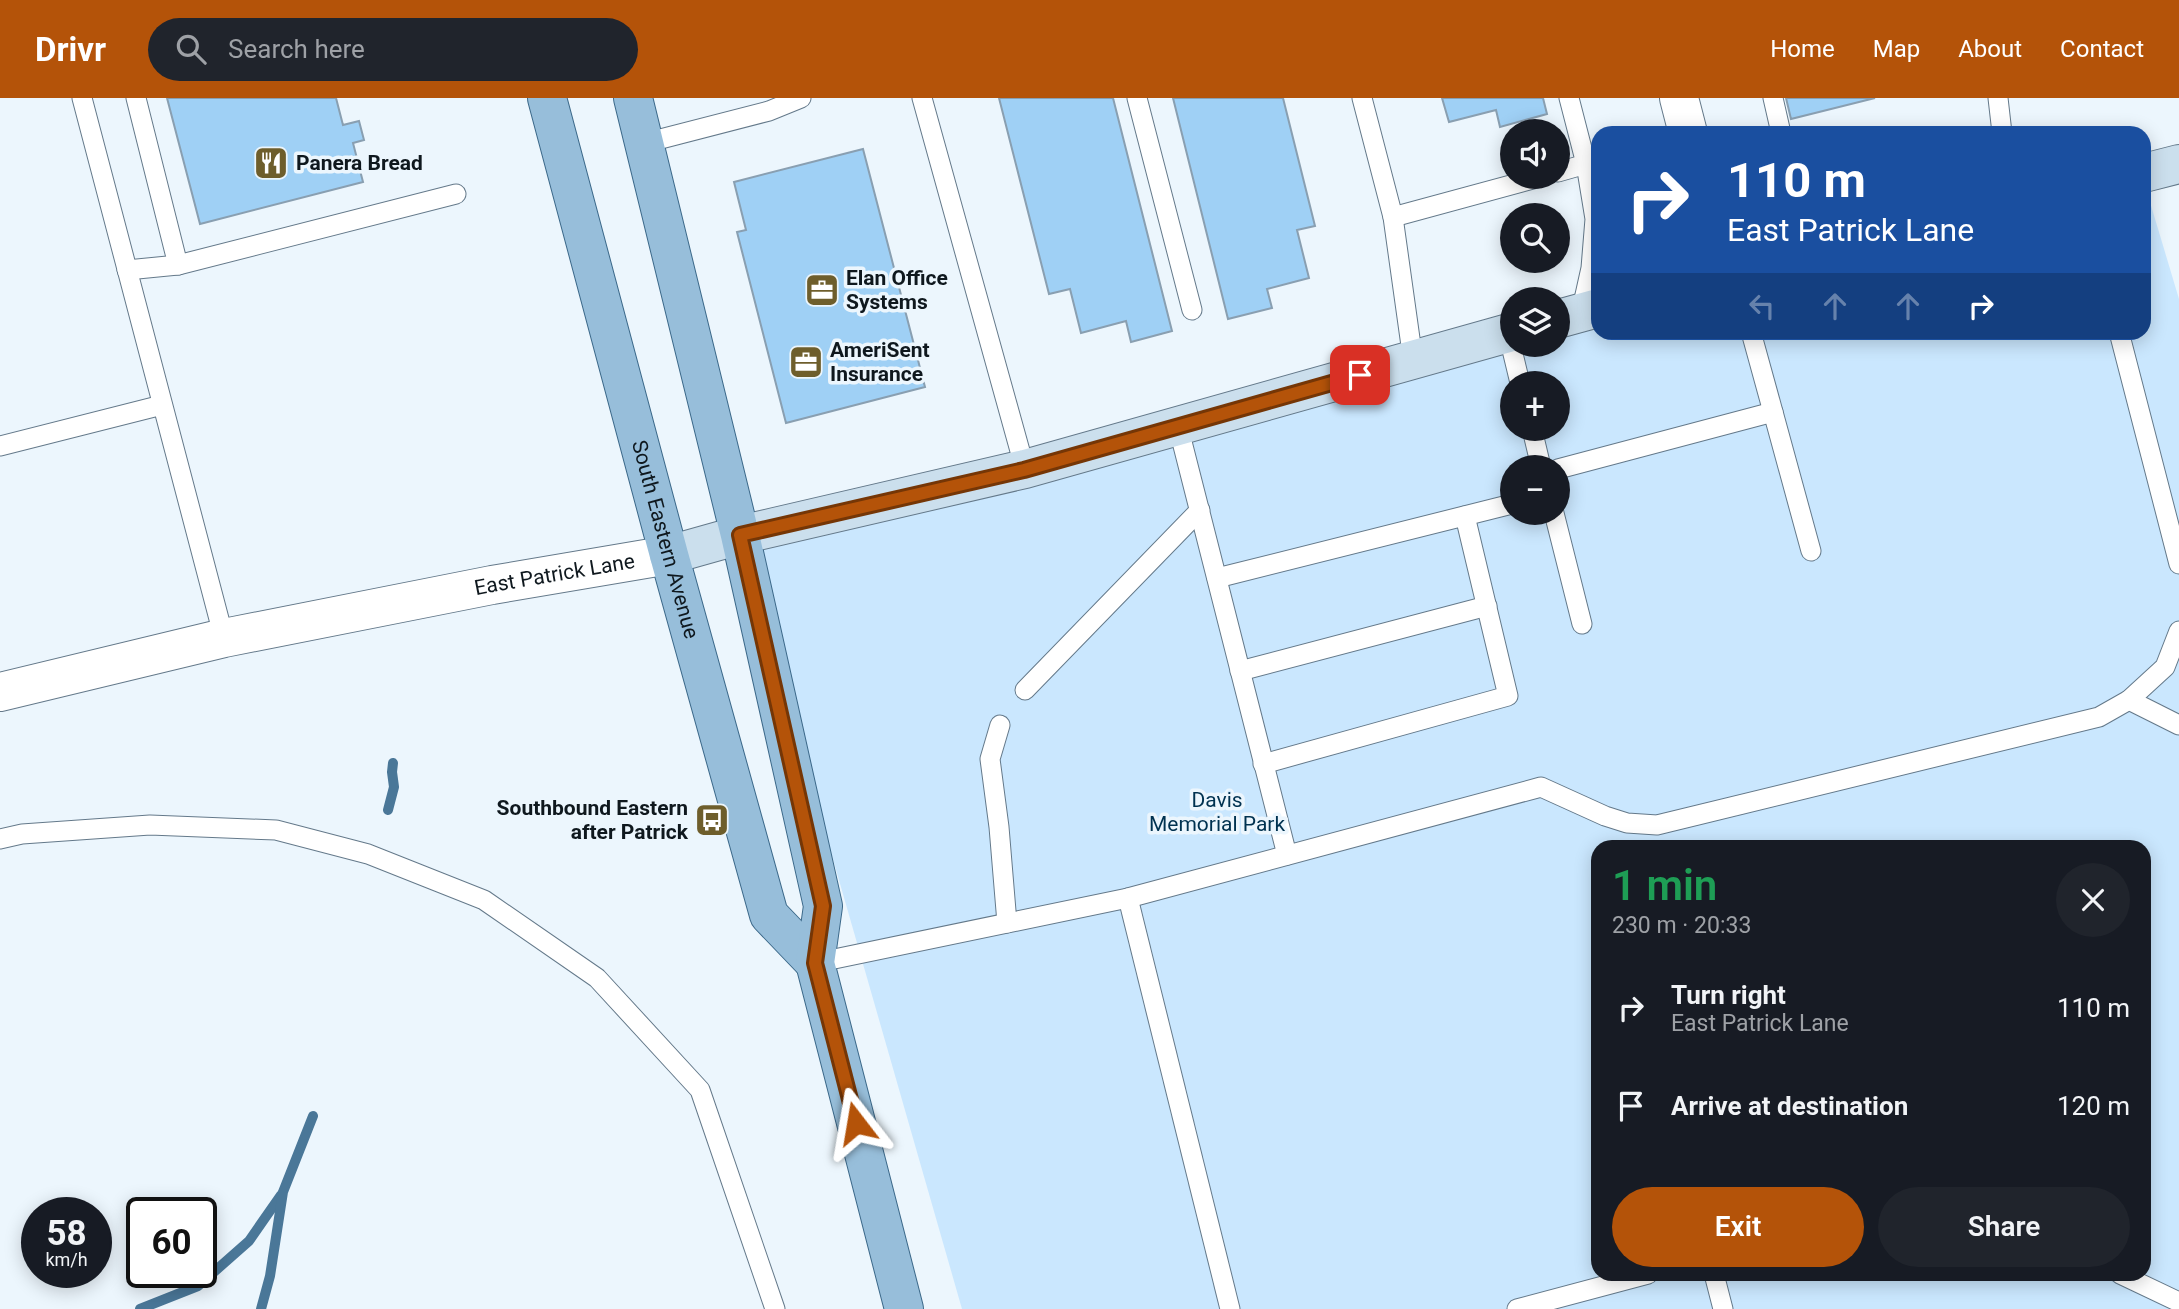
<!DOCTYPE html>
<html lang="en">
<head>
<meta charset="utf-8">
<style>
  :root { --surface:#171b24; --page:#20242c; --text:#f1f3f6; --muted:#9ea1a6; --accent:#b45309 }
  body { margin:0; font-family:Roboto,sans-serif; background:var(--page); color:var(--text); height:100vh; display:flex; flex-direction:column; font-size:26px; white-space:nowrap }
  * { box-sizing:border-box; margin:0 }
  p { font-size:23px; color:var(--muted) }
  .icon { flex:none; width:38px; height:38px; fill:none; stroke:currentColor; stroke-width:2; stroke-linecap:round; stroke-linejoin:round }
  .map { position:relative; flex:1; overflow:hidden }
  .drawer { position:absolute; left:1591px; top:742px; width:560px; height:441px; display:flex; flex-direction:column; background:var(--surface); border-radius:21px; box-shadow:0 4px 18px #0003 }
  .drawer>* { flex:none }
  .top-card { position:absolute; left:1591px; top:28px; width:560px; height:214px; border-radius:21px; box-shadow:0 4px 18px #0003; background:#1a4fa0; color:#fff; overflow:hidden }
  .tools { position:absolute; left:1500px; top:21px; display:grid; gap:14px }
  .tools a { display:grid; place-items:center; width:70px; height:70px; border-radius:50%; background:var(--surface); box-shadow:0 4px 18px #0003; font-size:35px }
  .speed { position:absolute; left:21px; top:1099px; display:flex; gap:14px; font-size:35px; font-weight:700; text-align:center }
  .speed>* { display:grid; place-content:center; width:91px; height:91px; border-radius:50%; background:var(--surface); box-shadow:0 4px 18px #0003; line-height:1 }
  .speed small { font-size:18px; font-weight:400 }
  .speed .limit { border:4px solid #111; border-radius:10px; background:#fff; color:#111 }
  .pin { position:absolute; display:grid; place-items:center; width:60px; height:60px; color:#fff; margin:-30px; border-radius:14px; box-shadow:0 4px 10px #0006 }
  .me { position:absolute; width:77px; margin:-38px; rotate:346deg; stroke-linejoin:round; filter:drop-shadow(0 0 5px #0008) }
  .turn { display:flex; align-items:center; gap:24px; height:147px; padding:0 21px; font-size:32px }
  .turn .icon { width:91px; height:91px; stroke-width:2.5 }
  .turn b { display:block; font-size:49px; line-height:60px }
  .lanes { display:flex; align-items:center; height:66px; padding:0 21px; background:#0003; justify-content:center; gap:35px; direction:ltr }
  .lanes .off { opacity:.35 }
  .round { display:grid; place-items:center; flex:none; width:74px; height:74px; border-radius:37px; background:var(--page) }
  .headline { display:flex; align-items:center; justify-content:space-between; height:119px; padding:0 21px }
  h1 { font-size:42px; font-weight:600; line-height:52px; color:#1e9e55 }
  .cta { display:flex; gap:14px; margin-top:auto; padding:14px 21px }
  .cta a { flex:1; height:80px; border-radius:42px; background:var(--accent); color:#fff; font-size:28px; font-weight:600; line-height:80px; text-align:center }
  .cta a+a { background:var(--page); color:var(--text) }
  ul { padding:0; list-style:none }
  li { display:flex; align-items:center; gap:21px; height:98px; padding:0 21px }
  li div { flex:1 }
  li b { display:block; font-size:26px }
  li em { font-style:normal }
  header { display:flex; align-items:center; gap:42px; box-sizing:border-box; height:98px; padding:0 35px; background:var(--accent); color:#fff }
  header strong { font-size:33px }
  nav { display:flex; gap:38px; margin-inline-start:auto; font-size:24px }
  .search { width:490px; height:63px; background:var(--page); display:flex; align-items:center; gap:18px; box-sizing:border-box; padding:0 24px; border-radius:38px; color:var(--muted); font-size:26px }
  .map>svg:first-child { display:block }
</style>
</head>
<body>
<header>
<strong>Drivr</strong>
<div class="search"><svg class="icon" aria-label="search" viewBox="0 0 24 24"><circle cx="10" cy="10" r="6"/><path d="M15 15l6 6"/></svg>Search here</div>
<nav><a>Home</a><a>Map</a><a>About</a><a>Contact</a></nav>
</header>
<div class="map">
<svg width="2179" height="1211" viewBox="0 0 2179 1211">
  <rect width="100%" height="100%" fill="#ecf6fd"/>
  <path fill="#cae7fe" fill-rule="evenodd" d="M2144,84L2179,201V1211H962L740,437L1512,247H1558V221L1598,210V234H2144ZM1512,285H1558V331H1512ZM1512,369H1558V415H1512ZM1598,749H2144V1176H1598Z"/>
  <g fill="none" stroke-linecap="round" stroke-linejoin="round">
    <g stroke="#4a7798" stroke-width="10">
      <polyline points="388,712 394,689 392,674 393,665"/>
      <polyline points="140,1211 198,1188 249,1143 281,1097"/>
      <polyline points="261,1211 270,1178 283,1094 313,1018"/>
    </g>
  </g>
  <g fill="#9fd0f5" stroke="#899fb1" stroke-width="2">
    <polygon points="167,0 336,0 343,27 359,23 364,42 353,45 363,84 200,126"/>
    <polygon points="999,0 1113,0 1172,233 1131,244 1126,223 1081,235 1070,191 1049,196"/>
    <polygon points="1173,0 1283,0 1315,128 1297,132 1309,180 1267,191 1272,210 1228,221"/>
    <polygon points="1442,0 1543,0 1547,16 1500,29 1496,12 1449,24"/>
    <polygon points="1786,0 1875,0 1791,21"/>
    <polygon points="863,51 925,289 786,325 737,134 746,132 734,84"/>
  </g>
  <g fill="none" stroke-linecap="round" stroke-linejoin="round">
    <g stroke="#64798a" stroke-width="21">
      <g id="service">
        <polyline points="82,0 224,540"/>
        <polyline points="136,0 178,167"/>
        <polyline points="922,0 1025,371"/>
        <polyline points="1137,0 1192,212"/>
        <polyline points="1362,0 1393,119 1413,262"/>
        <polyline points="1569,0 1586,66"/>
        <polyline points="1773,0 1781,35"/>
        <polyline points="1998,0 2002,35"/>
        <polyline points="645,45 769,13 801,0"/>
        <polyline points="1558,74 1586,66 1595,121 1591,170 1581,215"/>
        <polyline points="1393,119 1540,79"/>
        <polyline points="127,172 178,167 456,96"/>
        <polyline points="1751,234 1773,314"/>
        <polyline points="2119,234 2179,466"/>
        <polyline points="1508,235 1520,285"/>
        <polyline points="1178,328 1287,757"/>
        <polyline points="1532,331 1541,369"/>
        <polyline points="0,348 162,307"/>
        <polyline points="1558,371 1773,314 1811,453"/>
        <polyline points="1554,415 1582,526"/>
        <polyline points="1217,480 1512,406"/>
        <polyline points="1240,573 1487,508"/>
        <polyline points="1025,592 1200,412"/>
        <polyline points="2129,602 2179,627"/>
        <polyline points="1000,627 990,661 999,729 1007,825"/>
        <polyline points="1263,666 1508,598 1465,418"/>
        <polyline points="0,741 22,736 150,727 276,732 368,756 484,802 597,880 700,992 775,1211"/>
        <polyline points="1128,800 1230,1211"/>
        <polyline points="815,865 1128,800 1541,689 1605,718 1627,725 1657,727 2099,619 2129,602 2165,569 2179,533"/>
        <polyline points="1714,1176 1723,1211"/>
        <polyline points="2120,1176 2179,1204"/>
        <polyline points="1517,1211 1648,1176"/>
      </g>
    </g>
    <g stroke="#64798a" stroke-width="40">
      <polyline id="minor" points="1679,0 1688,35"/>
    </g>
    <g stroke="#64798a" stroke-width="40">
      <g id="tertiary">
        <path id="s1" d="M0,594L224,540L492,487L669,457"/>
      </g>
    </g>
    <g stroke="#64798a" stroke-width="40">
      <g id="secondary">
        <polyline points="2144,75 2179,66"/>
        <polyline points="1558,221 1598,210"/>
        <polyline points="669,457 740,437 1025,371 1512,234"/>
      </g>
    </g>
    <g stroke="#3b6889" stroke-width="40">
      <g id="primary">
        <path id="s2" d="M547,0L669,457L769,817L815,865"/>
        <polyline points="633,0 740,437 823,808 815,865 904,1211"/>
      </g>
    </g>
    <use href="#service" stroke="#fff" stroke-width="19"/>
    <use href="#minor" stroke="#fff" stroke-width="38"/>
    <use href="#tertiary" stroke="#fff" stroke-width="38"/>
    <use href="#secondary" stroke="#cbdfed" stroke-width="38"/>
    <use href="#primary" stroke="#97beda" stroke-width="38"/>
  </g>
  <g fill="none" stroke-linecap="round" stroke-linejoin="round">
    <g stroke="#753606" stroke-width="18">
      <polyline id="route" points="856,1025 815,865 823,808 740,437 1024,372 1360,277"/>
    </g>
    <use href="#route" stroke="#b45309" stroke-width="12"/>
  </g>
  <defs>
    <g id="restaurant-square" transform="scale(1.75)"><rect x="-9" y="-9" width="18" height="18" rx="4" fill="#6e5e2c" stroke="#ecf6fd"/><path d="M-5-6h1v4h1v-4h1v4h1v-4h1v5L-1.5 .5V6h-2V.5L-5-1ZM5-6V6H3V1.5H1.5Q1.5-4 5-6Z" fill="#fff"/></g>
    <g id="office-square" transform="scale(1.75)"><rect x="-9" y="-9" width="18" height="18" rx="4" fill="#6e5e2c" stroke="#ecf6fd"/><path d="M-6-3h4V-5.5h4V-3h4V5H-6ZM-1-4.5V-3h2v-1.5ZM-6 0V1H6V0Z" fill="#fff"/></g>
    <g id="bus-square" transform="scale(1.75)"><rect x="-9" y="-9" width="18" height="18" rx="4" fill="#6e5e2c" stroke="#ecf6fd"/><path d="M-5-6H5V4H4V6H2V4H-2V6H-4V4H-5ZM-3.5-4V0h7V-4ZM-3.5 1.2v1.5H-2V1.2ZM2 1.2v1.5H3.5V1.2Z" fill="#fff"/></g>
  </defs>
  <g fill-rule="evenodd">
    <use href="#restaurant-square" x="271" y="65"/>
    <use href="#office-square" x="822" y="192"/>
    <use href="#office-square" x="806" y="264"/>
    <use href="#bus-square" x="712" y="722"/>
  </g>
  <g text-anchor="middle" stroke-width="7" stroke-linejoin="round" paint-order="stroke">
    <g font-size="21" font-weight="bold" fill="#0f181e" stroke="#ecf6fd" text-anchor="start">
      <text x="296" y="72">Panera Bread</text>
      <text x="846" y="187">Elan Office<tspan x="846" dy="24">Systems</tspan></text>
      <text x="830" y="259">AmeriSent<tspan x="830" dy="24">Insurance</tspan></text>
      <text x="688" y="717" text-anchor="end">Southbound Eastern<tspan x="688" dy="24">after Patrick</tspan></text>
    </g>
    <g font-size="21" fill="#0f181e" stroke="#ecf6fd">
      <text dy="7" stroke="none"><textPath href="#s2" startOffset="457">South Eastern Avenue</textPath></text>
      <text dy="7" stroke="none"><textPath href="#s1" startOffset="567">East Patrick Lane</textPath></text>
    </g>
    <g font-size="21" fill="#003250" stroke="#ecf6fd">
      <text x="1217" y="709">Davis<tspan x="1217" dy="24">Memorial Park</tspan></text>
    </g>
  </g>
</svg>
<div class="tools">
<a><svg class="icon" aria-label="sound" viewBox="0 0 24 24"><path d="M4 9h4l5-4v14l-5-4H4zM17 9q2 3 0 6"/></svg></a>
<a><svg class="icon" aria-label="search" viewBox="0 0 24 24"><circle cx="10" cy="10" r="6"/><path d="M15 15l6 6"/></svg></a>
<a><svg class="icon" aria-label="layers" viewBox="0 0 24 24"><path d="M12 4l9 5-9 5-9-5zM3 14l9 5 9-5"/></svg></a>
<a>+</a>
<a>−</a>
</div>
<div class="speed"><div>58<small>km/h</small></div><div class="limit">60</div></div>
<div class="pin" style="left:1360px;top:277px;background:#d93025"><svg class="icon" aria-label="arrive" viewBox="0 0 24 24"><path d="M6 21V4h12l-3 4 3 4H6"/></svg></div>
<svg class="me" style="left:856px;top:1025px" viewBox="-20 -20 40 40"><path d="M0-17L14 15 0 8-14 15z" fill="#b45309" stroke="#fff" stroke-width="4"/></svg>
<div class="top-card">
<div class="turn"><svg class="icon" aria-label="right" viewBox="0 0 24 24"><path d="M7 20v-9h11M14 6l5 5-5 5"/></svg><div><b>110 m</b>East Patrick Lane</div></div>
<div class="lanes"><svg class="icon off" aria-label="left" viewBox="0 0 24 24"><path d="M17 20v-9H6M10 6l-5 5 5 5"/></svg><svg class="icon off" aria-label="ahead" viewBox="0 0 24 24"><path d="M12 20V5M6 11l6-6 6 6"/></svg><svg class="icon off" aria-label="ahead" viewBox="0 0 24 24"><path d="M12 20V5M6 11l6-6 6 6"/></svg><svg class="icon" aria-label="right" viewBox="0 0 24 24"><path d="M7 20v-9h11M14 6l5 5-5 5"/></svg></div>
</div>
<section class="drawer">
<div class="headline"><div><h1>1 min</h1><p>230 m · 20:33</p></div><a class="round"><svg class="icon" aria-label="close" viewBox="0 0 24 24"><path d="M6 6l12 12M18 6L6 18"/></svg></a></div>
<ul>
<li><svg class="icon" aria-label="right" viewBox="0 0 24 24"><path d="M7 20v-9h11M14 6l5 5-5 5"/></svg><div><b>Turn right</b><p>East Patrick Lane</p></div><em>110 m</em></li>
<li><svg class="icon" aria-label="arrive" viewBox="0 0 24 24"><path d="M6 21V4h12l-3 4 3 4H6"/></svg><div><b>Arrive at destination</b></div><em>120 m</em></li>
</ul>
<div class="cta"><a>Exit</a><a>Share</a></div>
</section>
</div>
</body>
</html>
